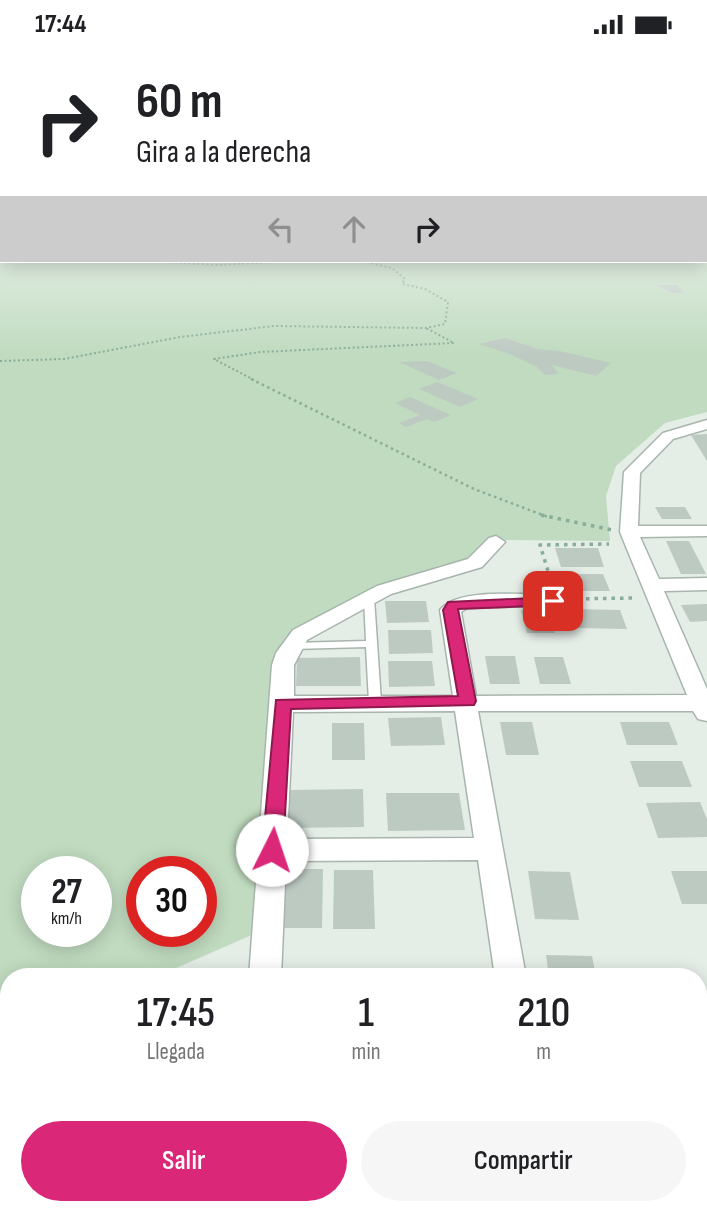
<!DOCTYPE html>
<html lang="es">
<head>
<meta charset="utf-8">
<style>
  :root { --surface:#fff; --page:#f6f6f6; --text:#202124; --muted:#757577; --accent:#db2777 }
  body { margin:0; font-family:"Sofia Sans Condensed",sans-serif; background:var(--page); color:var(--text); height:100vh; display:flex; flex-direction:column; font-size:26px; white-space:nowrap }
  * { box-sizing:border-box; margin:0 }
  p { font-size:23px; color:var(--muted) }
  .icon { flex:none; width:38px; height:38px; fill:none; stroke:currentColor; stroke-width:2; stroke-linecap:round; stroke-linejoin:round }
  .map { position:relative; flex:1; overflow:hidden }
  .sheet { position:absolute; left:0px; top:919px; width:707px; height:247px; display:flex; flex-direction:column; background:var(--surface); border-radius:28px 28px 0 0; box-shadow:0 4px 18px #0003 }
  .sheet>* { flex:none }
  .hud { position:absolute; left:0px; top:0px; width:707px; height:214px; box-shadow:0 4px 18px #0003; background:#fff; color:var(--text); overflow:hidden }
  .speed { position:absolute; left:21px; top:807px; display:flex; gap:14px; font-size:35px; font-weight:700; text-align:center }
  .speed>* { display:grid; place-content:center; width:91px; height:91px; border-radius:50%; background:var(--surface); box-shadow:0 4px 18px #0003; line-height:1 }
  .speed small { font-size:18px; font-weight:400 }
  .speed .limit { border:10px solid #d22; background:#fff; color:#111 }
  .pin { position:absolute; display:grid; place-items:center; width:60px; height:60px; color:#fff; margin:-30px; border-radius:14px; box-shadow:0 4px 10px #0006 }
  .me { position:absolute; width:77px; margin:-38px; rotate:4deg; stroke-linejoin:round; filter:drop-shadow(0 0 5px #0008) }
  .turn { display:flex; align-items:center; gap:24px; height:147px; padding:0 21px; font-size:32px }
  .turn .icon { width:91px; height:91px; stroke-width:2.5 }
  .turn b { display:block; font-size:49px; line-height:60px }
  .lanes { display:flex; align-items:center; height:66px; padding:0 21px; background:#0003; justify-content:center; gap:35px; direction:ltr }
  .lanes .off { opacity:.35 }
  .eta { display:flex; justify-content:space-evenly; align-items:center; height:119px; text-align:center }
  .eta b { font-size:42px; font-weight:600; line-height:49px }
  .primary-button { display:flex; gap:14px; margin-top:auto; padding:14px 21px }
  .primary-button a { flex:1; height:80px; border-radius:42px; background:var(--accent); color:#fff; font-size:28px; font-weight:600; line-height:80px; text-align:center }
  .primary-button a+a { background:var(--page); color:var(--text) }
  .status { display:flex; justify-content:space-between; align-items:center; height:49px; padding:0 35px; background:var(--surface); direction:ltr }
  .status svg { height:19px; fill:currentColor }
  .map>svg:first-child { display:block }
</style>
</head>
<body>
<div class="status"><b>17:44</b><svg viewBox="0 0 49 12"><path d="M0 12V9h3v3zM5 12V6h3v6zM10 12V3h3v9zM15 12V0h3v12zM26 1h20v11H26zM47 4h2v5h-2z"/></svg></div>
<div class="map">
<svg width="707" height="1164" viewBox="0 0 707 1164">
  <rect width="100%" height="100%" fill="#e5ede7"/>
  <path fill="#c0dbc0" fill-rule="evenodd" d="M0,143L2,212H705L707,143V363L665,374L616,417L606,447L610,492L496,491L469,516L384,540L289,596L254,885L158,927L9,928V1157H91L92,1164H0ZM37,822H96V882H37ZM142,822H201V882H142Z"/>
  <g fill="#bdcac2">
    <polygon points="656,236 677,236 685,244 672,244"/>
    <polygon points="505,289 537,300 560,302 611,314 596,327 552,316 558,325 545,326 537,318 510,305 479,295"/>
    <polygon points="427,312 457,324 439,331 399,313"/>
    <polygon points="437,333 478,350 460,358 419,340"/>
    <polygon points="410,348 451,366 434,373 427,370 406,378 399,374 420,366 395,354"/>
    <polygon points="707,385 707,412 691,386"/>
    <polygon points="655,458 685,458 692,470 662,470"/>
    <polygon points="666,492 689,492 706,525 681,525"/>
    <polygon points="555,499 598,499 604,518 561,518"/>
    <polygon points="565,525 603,525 610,542 574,542"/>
    <polygon points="385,552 426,552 429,573 387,574"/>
    <polygon points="707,555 707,572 690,573 681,556"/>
    <polygon points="571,560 620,561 627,580 577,579"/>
    <polygon points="521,561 549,561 555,584 527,584"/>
    <polygon points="388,581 431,581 433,604 389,605"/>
    <polygon points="485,607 515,607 520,635 490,635"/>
    <polygon points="360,608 361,637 296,637 297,609"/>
    <polygon points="534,608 563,608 571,635 540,635"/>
    <polygon points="388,612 432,612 435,637 389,638"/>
    <polygon points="441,668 445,696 391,697 388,669"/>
    <polygon points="500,673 532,673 539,706 506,706"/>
    <polygon points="620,673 669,673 678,696 627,696"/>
    <polygon points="332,674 364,674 365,711 332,711"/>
    <polygon points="630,712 682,712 692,738 639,738"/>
    <polygon points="363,740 364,778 288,779 290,741"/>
    <polygon points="386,744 459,744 465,781 388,782"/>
    <polygon points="700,753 707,770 707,788 658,789 646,754"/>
    <polygon points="284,820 323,820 322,879 281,879"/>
    <polygon points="334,821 373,821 375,880 333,880"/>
    <polygon points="528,822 570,823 579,871 535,870"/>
    <polygon points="671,822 707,822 707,855 682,855"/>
    <polygon points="546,906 592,907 596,928 549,928"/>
    <polygon points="367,921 368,928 293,928 293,923"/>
    <polygon points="472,923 472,928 403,928 403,925"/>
  </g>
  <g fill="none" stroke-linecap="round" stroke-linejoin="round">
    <g stroke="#a8b5ac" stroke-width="3">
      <polygon id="lane" points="369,546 374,549 381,653 379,656 371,656 369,653 366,598 293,600 288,597 293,594 366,592 364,549"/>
    </g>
    <g stroke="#a8b5ac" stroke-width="3">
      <g id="street">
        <path d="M707,371V380L673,390L640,424L638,477H707V487L640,488L659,530L707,529V541L664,542L707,640V672L698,670L693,662H478L526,928H495L478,811L286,812L281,928H249L272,616L276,604L293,581L377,537L468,510L489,489L496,487L505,493L482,518L391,545L307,591L294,616V647H453L440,561C457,538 525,546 553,546L563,552L560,556L467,559L461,563L476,647L687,646L620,483L624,423L663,384ZM455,662L474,789L287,790L293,663Z"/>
        <rect x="698" y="994" width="9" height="32"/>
        <rect x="230" y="1157" width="38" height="7"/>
        <polygon points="532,1157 570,1157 571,1164 533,1164"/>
      </g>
    </g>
    <g stroke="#88ad98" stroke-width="2" stroke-dasharray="2 2.5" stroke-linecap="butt">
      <polyline points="148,212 217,216 293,212"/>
      <polyline points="0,312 64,310 180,288 274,277 426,279 445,275 448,253 425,240 402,235 405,230 392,219 361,212"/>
      <polyline points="254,331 214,310 260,303 454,294 426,279"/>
    </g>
    <polyline stroke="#88ad98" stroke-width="2.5" stroke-dasharray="2.5 3.5" stroke-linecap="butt" points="251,330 474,440 548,468"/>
    <g stroke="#88ad98" stroke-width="3.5" stroke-dasharray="3.5 5" stroke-linecap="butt">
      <polyline points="541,466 612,481"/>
      <polyline points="553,538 540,496 609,495"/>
      <polyline points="569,550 632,549"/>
    </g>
    <use href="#lane" fill="#fff" fill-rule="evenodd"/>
    <use href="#street" fill="#fff" fill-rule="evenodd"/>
  </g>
  <linearGradient id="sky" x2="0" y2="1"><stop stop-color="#86beda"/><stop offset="0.47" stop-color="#f3f7f4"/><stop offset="1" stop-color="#f3f7f4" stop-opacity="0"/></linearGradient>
  <rect width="707" height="306" fill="url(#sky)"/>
  <polygon fill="#db2777" stroke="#8e194d" stroke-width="2" points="553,548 560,552 558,556 458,560 476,652 474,656 291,660 283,801 280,807 265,807 262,801 276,651 458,647 443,561 448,553"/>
</svg>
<div class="speed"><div>27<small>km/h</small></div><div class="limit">30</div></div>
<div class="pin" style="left:553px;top:552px;background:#d93025"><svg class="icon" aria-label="arrive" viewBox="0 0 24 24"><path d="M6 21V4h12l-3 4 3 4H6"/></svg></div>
<svg class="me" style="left:272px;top:801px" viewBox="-20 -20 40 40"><circle r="19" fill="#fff"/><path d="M0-13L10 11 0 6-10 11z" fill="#db2777"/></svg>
<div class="hud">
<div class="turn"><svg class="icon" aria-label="right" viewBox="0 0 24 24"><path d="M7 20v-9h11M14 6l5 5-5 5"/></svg><div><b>60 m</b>Gira a la derecha</div></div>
<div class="lanes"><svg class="icon off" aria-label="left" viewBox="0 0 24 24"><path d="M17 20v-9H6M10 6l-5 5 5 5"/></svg><svg class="icon off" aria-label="ahead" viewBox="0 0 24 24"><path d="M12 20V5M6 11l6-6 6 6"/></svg><svg class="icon" aria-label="right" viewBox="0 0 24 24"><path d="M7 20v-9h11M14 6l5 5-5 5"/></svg></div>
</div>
<section class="sheet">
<div class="eta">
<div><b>17:45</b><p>Llegada</p></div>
<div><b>1</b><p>min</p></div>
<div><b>210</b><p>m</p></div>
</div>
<div class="primary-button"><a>Salir</a><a>Compartir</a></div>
</section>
</div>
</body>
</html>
